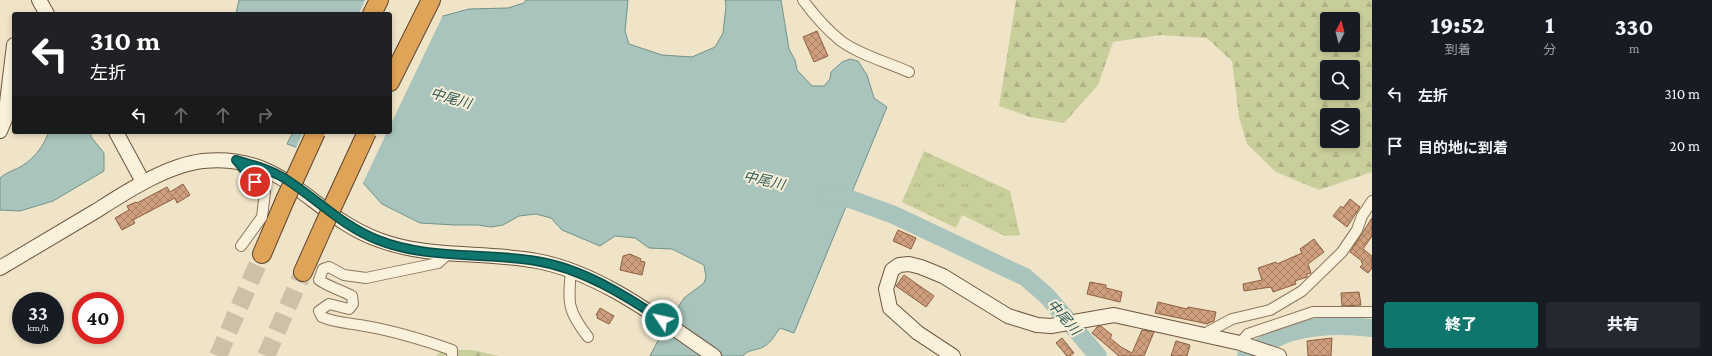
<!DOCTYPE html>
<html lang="ja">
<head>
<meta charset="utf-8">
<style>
  :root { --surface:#171b24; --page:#242831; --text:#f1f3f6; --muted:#9ea1a6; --accent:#0f766e }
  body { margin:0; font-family:"Crimson Pro","Noto Sans JP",serif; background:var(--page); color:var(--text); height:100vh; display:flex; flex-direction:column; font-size:15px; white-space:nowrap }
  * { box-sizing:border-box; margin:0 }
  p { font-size:13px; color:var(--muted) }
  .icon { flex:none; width:22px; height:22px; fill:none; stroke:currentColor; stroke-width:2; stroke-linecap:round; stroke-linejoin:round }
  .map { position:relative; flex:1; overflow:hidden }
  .panel { display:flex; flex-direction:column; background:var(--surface); width:340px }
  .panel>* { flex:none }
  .banner { position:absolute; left:12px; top:12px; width:380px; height:122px; border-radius:4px; box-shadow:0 2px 6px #0003; background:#202124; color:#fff; overflow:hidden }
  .needle { width:26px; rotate:6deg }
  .controls { position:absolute; left:1320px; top:12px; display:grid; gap:8px }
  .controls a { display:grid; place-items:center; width:40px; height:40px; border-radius:4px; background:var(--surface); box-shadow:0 2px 6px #0003; font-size:20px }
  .speed { position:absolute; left:12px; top:292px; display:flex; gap:8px; font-size:20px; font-weight:700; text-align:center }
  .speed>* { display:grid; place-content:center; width:52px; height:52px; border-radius:50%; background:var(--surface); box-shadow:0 2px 6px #0003; line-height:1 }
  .speed small { font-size:10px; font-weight:400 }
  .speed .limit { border:6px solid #d22; background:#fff; color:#111 }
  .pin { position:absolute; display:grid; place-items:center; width:34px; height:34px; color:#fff; margin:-17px; border:2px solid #fff; border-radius:50%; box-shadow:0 1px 4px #0007 }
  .me { position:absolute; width:44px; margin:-22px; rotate:304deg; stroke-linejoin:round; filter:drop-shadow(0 0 3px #0008) }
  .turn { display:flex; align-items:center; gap:14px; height:84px; padding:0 12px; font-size:18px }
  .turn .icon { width:52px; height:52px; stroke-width:2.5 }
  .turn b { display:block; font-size:28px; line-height:34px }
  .lanes { display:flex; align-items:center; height:38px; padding:0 12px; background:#0003; justify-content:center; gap:20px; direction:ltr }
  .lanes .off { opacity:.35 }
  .eta { display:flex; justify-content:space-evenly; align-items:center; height:68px; text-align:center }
  .eta b { font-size:24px; font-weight:800; line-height:28px }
  .button { display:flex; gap:8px; margin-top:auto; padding:8px 12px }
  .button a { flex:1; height:46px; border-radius:4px; background:var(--accent); color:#fff; font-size:16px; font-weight:800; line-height:46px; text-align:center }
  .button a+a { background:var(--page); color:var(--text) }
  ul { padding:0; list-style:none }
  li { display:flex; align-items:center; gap:12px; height:52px; padding:0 12px }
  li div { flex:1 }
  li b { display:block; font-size:15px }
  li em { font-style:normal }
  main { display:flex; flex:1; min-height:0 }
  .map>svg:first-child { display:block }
</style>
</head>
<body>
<main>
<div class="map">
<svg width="1372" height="356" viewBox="0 0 1372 356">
  <defs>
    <pattern id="grass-tufts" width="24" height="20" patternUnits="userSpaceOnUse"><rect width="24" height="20" fill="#c9cf9b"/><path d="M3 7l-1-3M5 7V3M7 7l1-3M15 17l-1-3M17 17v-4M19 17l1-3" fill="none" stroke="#aeb285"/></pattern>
    <pattern id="forest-firs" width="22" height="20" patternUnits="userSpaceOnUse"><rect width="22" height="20" fill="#c9cf9b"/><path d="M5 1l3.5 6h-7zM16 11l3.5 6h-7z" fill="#aeb285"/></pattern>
    <pattern id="building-cross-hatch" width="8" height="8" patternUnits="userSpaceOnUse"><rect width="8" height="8" fill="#cf9f7d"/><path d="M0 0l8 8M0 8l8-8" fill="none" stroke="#a98266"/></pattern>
  </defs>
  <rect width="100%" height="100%" fill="#f0e4c8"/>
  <polygon fill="url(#grass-tufts)" points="924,151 1010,191 1020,235 1005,236 962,215 956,228 902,202"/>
  <g fill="url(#forest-firs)" fill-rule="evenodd">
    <path d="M1016,0H1372V172L1319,190L1276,172L1247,144L1239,117L1232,61L1207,38L1161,35L1113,42L1098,85L1064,123L1030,117L999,106ZM1327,19H1353V45H1327ZM1327,67H1353V93H1327ZM1327,115H1353V141H1327Z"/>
    <polygon points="442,350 472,350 499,356 436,356"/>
  </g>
  <g fill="#a9c4bc" stroke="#6f938a">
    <path d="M239,0H388L414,15L443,16L469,9L508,8L524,3L526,0H628L625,31L629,44L662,55L692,57L715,47L723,33L726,6L725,0H781L789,49L795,60L797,70L812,86H824L830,79L831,72L842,62L850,59L858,61L867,75L874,98L887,107L794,333L780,328C775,335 771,343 763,347C756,351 748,349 743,356H650L663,331L684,298L704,283L706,277L704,265L672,249L649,248L635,238L615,236L600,246L562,230L551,218L536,214L519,216L503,225L491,227L478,225H455L420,223L382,204L356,175L333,160L287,144L293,132H390V14H236Z"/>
    <path d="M49,132H91V137L104,153V171L53,201L20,211L0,210V178C7,172 15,170 22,166C36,157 43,146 49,132Z"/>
  </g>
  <g fill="#f0e4c8">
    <polygon points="365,0 392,0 414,13 444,13 390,126 390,14 359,14"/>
    <polygon points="303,132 387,132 362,185 355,176 332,162 296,148"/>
  </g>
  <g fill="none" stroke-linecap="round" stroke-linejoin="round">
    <g stroke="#a9c4bc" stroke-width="18">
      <polyline points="826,193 853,200 894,215 1025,277 1047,296 1098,356"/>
      <path d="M1246,356C1260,347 1276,336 1292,332C1317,325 1347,325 1372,328"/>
    </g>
  </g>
  <g fill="url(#building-cross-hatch)" stroke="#8d5f41">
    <polygon points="817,31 828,56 814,62 803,37"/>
    <polygon points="183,184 190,195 177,203 175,198 133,220 135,223 122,230 115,218 129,210 127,206 136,202 137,203 167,187 170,192"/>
    <polygon points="1350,199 1360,207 1347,227 1333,216 1341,206 1343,208"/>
    <polygon points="1372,218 1372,236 1363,249 1372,256 1372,268 1368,273 1360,267 1363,264 1361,262 1362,261 1350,252"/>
    <polygon points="898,230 916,238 911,249 893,241"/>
    <polygon points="1314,239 1324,252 1308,264 1311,273 1307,274 1307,277 1295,281 1296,284 1273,292 1271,287 1244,291 1243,284 1262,280 1258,268 1276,262 1277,264 1302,253 1300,249"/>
    <polygon points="630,254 641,259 640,261 645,262 642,275 620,270 623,256"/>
    <polygon points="904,275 934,296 926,307 896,286"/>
    <polygon points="1090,282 1106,285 1106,288 1122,292 1120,302 1087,294"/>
    <polygon points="1359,292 1361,305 1342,306 1341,293"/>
    <polygon points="1158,302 1187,309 1188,307 1216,312 1214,321 1208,323 1208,324 1155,313"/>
    <polygon points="600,308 614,316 609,324 597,318 598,316 596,315"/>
    <polygon points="1101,326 1112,335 1110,338 1121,347 1132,353 1142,330 1154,332 1144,356 1119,356 1092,333 1097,327"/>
    <polygon points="1062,338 1074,353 1070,356 1067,356 1056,343"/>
    <polygon points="1332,338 1331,356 1308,356 1307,341"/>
    <polygon points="1176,341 1190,345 1187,356 1171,356"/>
  </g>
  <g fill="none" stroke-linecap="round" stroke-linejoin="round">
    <g stroke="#ccc0a6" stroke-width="18" stroke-dasharray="18 9" stroke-linecap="butt">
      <polyline points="218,356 262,254"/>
      <polyline points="266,356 303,272"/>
    </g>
    <g stroke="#8d765c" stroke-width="12">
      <g id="street">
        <path d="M803,0C814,15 826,29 841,41C860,55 887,62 909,72"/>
        <polyline points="237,161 265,192 262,217 241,246"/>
        <path d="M448,254L438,263L366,278L344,275L329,267L323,269L319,280C329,287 341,290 352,296L353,304L349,309L329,304L319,311L322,317C336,323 350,323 365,326C394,331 424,340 452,350V356"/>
        <path d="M571,270C568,303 567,310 588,337"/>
        <polyline points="1204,334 1232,319 1270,310 1302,291 1342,252 1357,230 1362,216 1372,201"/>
        <polyline points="1240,343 1248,334 1313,312 1372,312"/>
      </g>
    </g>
    <g stroke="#6f573f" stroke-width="16">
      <g id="secondary">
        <polyline points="39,0 47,14"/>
        <polyline points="0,131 5,119 14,45"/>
        <polyline points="116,132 143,182"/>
        <path d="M0,268C32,249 64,230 96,211C126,192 167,165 203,161C285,152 312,216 379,240C430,259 484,251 537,261C601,273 661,320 714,356"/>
        <polyline points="953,356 918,333 890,308 886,289 892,270 899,265 909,264 921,267 943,276 1008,316 1037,325 1051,326 1114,315 1240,343 1279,356"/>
      </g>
    </g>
    <g stroke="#5b4430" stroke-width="20">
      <g id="highway">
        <polyline points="372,14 379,0"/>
        <polyline points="390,82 431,0"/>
        <polyline points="262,254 285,200"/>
        <polyline points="303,272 324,225"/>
      </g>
    </g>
    <use href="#street" stroke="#faf1dc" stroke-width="10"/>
    <use href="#secondary" stroke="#faf1dc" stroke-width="14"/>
    <use href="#highway" stroke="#e0a458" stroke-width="18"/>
    <g stroke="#5b4430" stroke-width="20" stroke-linecap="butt">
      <g id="highway-bridge">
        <polyline points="285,200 316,132"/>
        <polyline points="324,225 367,132"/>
      </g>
    </g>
    <use href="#highway-bridge" stroke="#e0a458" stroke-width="18"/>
  </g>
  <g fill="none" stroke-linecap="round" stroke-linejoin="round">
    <g stroke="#0a4d48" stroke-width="10">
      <path id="route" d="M255,182L236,160C253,165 269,169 284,178C316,198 342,226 378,240C428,260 484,252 536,261C581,268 625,295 662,320"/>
    </g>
    <use href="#route" stroke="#0f766e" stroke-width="7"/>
  </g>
  <g text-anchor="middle" stroke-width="4" stroke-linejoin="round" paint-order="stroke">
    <g font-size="14" font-style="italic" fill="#2f5d5a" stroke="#f7eed8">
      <text transform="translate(451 98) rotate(16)" y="5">中尾川</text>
      <text transform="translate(764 180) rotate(13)" y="5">中尾川</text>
      <text transform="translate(1064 317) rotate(49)" y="5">中尾川</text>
    </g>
  </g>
</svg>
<div class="controls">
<a><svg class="needle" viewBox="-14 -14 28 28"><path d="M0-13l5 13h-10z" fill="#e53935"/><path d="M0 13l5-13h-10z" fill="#9ea1a6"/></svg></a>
<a><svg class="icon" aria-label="search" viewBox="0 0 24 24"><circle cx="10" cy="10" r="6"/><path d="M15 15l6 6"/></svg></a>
<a><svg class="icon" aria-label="layers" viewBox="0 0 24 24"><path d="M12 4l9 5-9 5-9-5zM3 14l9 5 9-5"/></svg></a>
</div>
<div class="speed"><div>33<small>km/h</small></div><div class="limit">40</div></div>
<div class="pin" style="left:255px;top:182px;background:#d93025"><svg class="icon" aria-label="arrive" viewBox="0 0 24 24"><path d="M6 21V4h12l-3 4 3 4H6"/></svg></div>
<svg class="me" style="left:662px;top:320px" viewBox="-20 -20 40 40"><circle r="17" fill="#0f766e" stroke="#fff" stroke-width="3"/><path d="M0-11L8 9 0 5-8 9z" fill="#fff"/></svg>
<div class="banner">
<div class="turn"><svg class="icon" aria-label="left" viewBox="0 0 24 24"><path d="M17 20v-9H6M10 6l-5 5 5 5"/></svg><div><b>310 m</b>左折</div></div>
<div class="lanes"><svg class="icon" aria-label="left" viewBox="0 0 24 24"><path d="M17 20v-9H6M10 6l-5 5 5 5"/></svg><svg class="icon off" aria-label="ahead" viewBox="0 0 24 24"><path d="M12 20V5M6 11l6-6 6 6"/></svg><svg class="icon off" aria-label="ahead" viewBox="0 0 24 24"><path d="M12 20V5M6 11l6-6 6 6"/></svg><svg class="icon off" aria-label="right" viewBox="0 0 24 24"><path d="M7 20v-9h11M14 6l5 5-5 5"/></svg></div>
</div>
</div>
<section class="panel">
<div class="eta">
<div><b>19:52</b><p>到着</p></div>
<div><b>1</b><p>分</p></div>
<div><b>330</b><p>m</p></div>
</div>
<ul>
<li><svg class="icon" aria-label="left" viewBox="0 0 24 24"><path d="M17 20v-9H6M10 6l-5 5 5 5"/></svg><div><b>左折</b></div><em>310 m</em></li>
<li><svg class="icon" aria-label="arrive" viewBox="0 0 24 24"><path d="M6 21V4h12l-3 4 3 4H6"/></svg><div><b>目的地に到着</b></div><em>20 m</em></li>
</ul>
<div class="button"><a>終了</a><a>共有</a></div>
</section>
</main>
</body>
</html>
